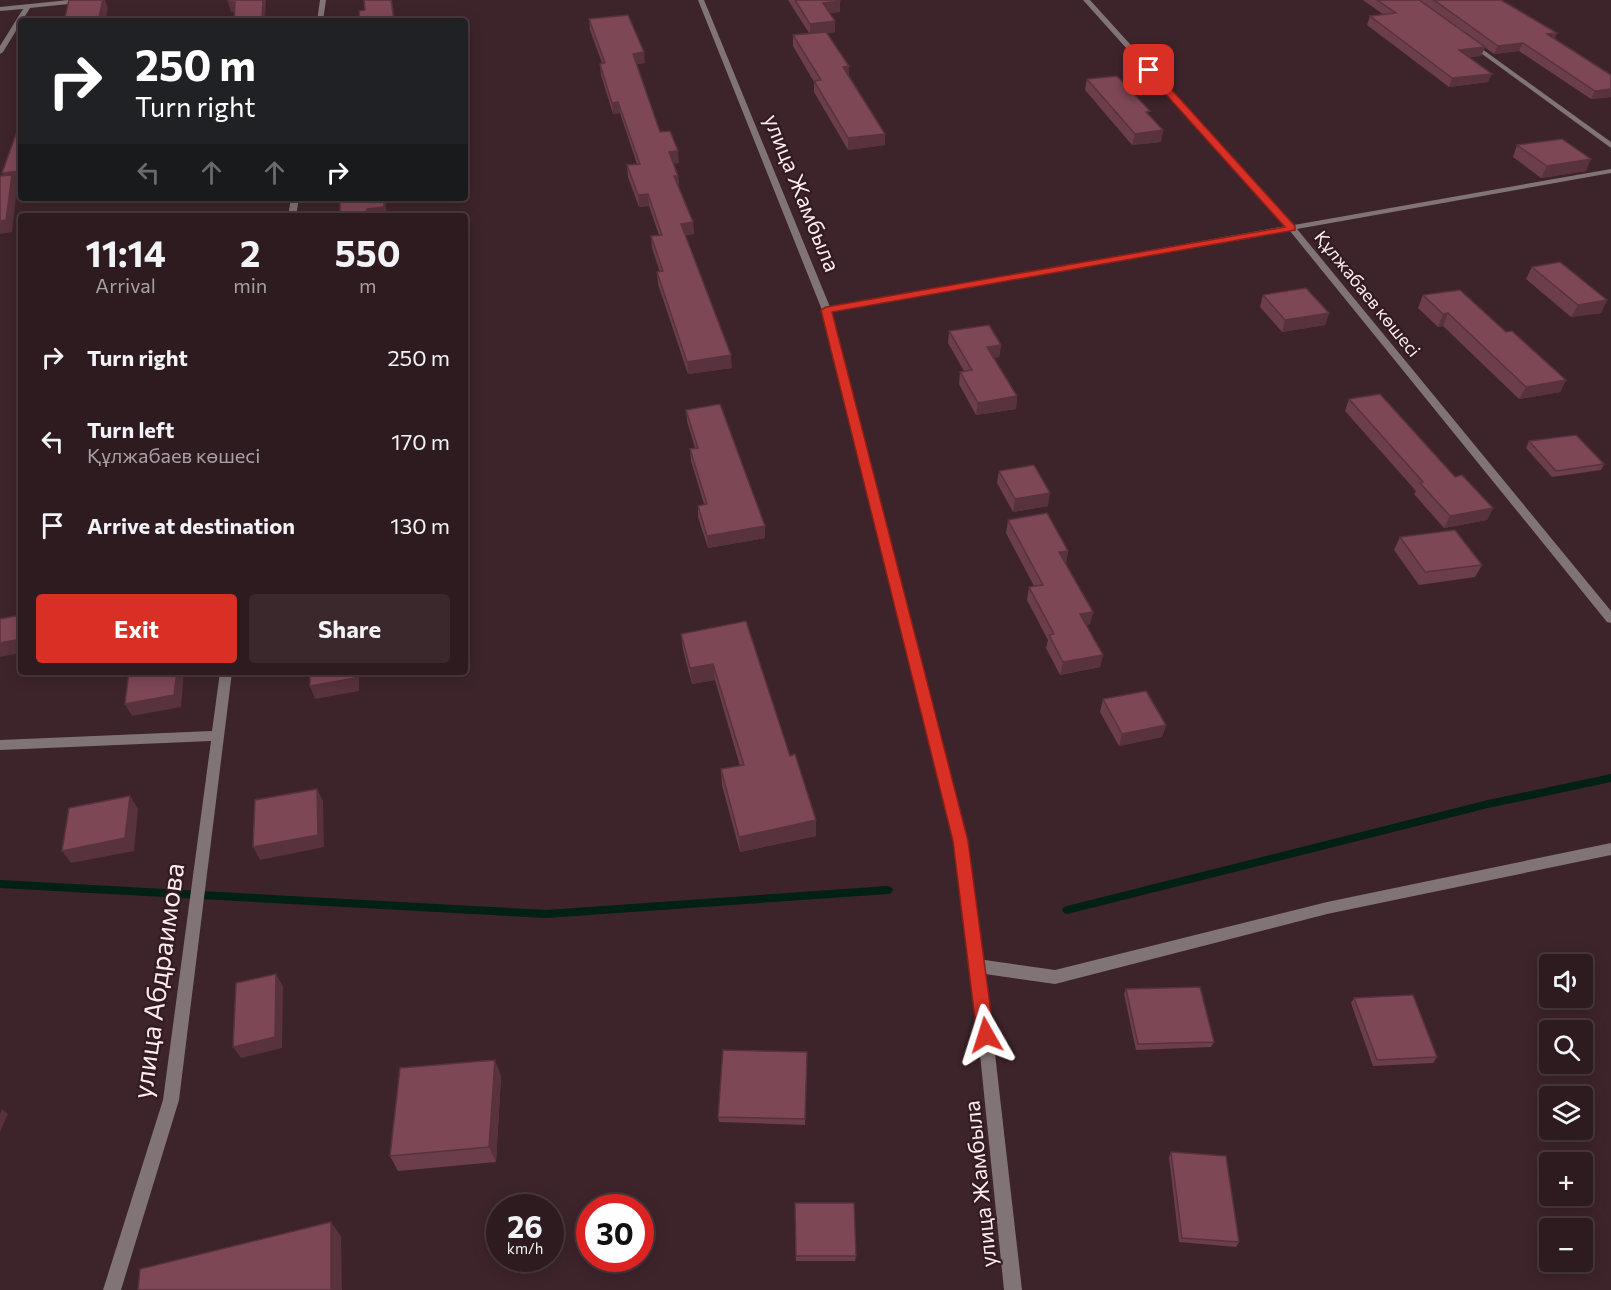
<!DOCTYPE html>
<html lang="en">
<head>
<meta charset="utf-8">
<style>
  :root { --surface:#2e1b20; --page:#3a282d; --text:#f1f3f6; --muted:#a7a1a5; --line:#49393e; --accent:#d93025 }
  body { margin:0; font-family:Commissioner,sans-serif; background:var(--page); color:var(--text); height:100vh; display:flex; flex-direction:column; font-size:22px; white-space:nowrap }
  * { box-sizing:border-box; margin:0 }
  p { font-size:20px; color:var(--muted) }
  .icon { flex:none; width:33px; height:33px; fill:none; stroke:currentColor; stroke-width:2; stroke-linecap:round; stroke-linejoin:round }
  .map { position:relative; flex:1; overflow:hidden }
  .panel { position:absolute; left:18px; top:213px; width:450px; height:462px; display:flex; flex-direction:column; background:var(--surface); border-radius:6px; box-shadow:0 3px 15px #0003,0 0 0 2px var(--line) }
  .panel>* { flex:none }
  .top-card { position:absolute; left:18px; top:18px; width:450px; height:183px; border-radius:6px; box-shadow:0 3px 15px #0003,0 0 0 2px var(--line); background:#202124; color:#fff; overflow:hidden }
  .fabs { position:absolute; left:1539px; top:954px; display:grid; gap:12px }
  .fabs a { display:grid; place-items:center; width:54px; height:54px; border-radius:6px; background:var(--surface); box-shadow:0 3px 15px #0003,0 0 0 2px var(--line); font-size:30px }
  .speed { position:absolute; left:486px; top:1194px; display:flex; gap:12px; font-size:30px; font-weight:700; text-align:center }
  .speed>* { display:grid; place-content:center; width:78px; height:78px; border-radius:50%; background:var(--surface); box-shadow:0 3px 15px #0003,0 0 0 2px var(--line); line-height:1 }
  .speed small { font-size:15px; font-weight:400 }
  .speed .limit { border:9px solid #d22; background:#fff; color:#111 }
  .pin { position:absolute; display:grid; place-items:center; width:51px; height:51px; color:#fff; margin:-26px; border-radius:12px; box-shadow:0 3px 9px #0006 }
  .me { position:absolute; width:66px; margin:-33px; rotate:354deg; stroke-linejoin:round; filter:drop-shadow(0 0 4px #0008) }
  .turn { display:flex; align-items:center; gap:21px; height:126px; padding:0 18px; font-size:27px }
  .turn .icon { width:78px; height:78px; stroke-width:2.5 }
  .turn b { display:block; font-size:42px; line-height:51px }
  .lanes { display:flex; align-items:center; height:57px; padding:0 18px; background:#0003; justify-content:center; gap:30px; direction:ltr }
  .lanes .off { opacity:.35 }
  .eta { display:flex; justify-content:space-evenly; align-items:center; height:102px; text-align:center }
  .eta b { font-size:36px; font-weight:700; line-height:42px }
  .action { display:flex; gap:12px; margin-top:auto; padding:12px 18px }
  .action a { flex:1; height:69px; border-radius:6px; background:var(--accent); color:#fff; font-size:24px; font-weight:700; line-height:69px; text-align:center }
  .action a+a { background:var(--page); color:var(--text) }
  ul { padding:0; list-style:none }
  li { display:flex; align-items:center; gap:18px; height:84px; padding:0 18px }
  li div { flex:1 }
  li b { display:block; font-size:22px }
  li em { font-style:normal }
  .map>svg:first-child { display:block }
</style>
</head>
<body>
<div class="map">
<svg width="1611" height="1290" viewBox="0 0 1611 1290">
  <rect width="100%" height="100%" fill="#3d242a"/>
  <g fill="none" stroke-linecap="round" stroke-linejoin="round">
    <g fill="#012114" fill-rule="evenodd">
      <polygon points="1611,774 1611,782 1488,808 1067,914 1064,913 1062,910 1064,907 1067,906 1488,800"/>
      <polygon points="0,880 546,910 888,886 891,887 893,890 891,893 888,894 546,918 0,888"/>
    </g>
    <polygon fill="#817476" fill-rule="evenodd" points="1611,843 1611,855 1327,914 1055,984 978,973 973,971 971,966 973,961 978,959 1055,970 1327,902"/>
    <g fill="#817476" fill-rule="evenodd">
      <polygon points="69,0 91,0 88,2 30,8 3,52 0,54 0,46 23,9 0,11 0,7"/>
      <polygon points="320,0 326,0 323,21 317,21"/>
      <polygon points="698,0 704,0 830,307 1286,226 1083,0 1090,0 1294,225 1611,169 1611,173 1297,229 1611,611 1611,623 1607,622 1290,231 832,312 967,841 985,966 1022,1290 1004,1290 971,966 953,841 822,310"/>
      <polygon points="1467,41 1471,41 1611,142 1611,148 1467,43"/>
      <polygon points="291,198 299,198 296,216 288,216"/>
      <polygon points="220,672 232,672 179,1100 121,1290 103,1290 163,1100 211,741 0,750 0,740 212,731"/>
    </g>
  </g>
  <g fill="#6c3d4a">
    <polygon points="788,0 840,0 840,12 829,13 835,21 835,32 827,33 849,66 849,76 885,145 848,150 814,92 814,82 793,46 793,35 809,33"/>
    <polygon points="1363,0 1419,0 1485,47 1481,56 1469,57 1488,82 1449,87 1367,25 1370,16 1384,15"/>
    <polygon points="1420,0 1501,0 1555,39 1611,75 1611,97 1591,99 1519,51 1494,54"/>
    <polygon points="589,19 645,63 637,64 660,132 679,163 673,163 678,176 679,187 693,222 694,234 685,235 732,368 688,374 658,284 657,272 660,272 652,248 651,236 659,235 649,206 639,207 628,177 627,165 637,164 620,113 613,114 601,75 600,64 602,63 590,30"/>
    <polygon points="1087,79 1149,115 1163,130 1161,142 1132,145 1085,90"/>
    <polygon points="1517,145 1586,171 1541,178 1513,157"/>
    <polygon points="1532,267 1607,300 1601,313 1571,317 1526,279"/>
    <polygon points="1263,295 1329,313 1325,325 1282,332 1260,307"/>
    <polygon points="1423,295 1506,332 1566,380 1560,392 1519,399 1443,326 1438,327 1418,308"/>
    <polygon points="949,331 1001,345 999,357 994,358 1017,396 1016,409 976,415 959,384 960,372 964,371 948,343"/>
    <polygon points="1349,399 1455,477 1493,508 1487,520 1444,528 1414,494 1416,491 1345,411"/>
    <polygon points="686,410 765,538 708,548 698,517 698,506 704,504 691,461 690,449 695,448 687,421"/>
    <polygon points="1529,441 1604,464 1601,470 1552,477 1526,448"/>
    <polygon points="999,471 1048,506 1013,512 997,483"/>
    <polygon points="1008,520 1068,551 1066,564 1093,612 1090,624 1086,625 1103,655 1100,667 1060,675 1046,648 1048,640 1027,600 1029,587 1034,586 1006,533"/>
    <polygon points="1400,537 1482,565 1475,577 1419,585 1394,550"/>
    <polygon points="746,621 790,756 816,820 816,836 740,852 722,785 721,769 740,766 715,680 692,684 683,650 681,634"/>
    <polygon points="1103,699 1166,725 1162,737 1119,746 1100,712"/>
    <polygon points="1126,989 1214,1042 1211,1047 1136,1050 1124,994"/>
    <polygon points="1354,998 1437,1057 1433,1063 1373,1066 1351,1003"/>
    <polygon points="807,1052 805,1125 719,1122 718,1117"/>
    <polygon points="501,1076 496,1162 398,1171 390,1156"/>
    <polygon points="1171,1152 1239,1242 1236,1247 1179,1242 1169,1157"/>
    <polygon points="795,1203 856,1256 855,1261 796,1261"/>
  </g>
  <g fill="#58323c">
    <polygon points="103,0 105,0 108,8 105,21 98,21"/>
    <polygon points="263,0 266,0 265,21 262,21"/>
    <polygon points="391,0 392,0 395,21 394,21"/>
    <polygon points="840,1 840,12 823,13 823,3"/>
    <polygon points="228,2 235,2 238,12 231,12"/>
    <polygon points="835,21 835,32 810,35 810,24"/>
    <polygon points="1557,33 1554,41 1547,34"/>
    <polygon points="1523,43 1519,51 1494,54 1498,46"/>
    <polygon points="1485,47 1481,56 1456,59 1459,50"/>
    <polygon points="644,52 645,63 634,65 633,54"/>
    <polygon points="849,66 849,77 843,67"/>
    <polygon points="1492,74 1488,82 1449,87 1452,78"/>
    <polygon points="1611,89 1611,97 1591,99 1595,91"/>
    <polygon points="618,102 620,113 613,114 612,103"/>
    <polygon points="1163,130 1161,142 1132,145 1135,134"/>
    <polygon points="885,134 885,145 848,150 848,138"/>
    <polygon points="678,151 679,163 670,164 669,152"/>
    <polygon points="1591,159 1586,171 1541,178 1547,166"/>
    <polygon points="21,171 21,184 16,184 17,187 12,232 0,234 0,221 8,185 2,173"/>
    <polygon points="674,176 678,176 679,187"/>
    <polygon points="648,194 649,206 639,207 638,195"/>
    <polygon points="384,198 385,198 387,216 367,216 367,209"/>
    <polygon points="693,222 694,234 682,236 681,224"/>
    <polygon points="1607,300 1601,313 1571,317 1578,305"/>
    <polygon points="1329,313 1325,325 1282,332 1285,320"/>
    <polygon points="1448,313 1443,326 1438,327 1443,314"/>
    <polygon points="1001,345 999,357 986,360 987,347"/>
    <polygon points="731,355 732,368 688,374 687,362"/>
    <polygon points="1566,380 1560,392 1519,399 1526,387"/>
    <polygon points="1017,396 1016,409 976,415 978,403"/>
    <polygon points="1050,493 1048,506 1013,512 1015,499"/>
    <polygon points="1493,508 1487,520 1444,528 1450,516"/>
    <polygon points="765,526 765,538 708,548 707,536"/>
    <polygon points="1068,551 1066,564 1059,552"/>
    <polygon points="1093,612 1090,624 1077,627 1080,614"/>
    <polygon points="21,639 21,653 0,657 0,643"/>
    <polygon points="1103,655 1100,667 1060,675 1063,662"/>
    <polygon points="713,664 715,680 692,684 690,668"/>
    <polygon points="177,672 184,672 181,707 132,716 125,704"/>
    <polygon points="354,672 359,672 359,691 315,699 310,686"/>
    <polygon points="1166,725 1162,737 1119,746 1122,734"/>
    <polygon points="317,789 323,801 324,847 260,860 253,847"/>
    <polygon points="130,796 138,809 134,851 71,863 62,851"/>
    <polygon points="816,820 816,836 740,852 739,837"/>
    <polygon points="276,974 283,986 282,1048 241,1058 233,1047"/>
    <polygon points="495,1060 501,1076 496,1162 489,1147"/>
    <polygon points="2,1109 8,1114 0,1132 0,1114"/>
    <polygon points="331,1222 341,1236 342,1290 331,1290"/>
  </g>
  <g fill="#7e4756" stroke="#58323c" stroke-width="1.5">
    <polygon points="69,0 103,0 98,21 64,21"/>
    <polygon points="228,0 263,0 262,21 234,21 235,2 228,2"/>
    <polygon points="364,0 391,0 394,21 360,21 359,11 365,10"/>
    <polygon points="795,0 840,0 840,1 823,3 835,21 810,24"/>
    <polygon points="1377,0 1419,0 1485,47 1459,50 1492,74 1452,78 1370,16 1396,13"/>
    <polygon points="1434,0 1501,0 1557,33 1547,34 1611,75 1611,89 1595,91 1523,43 1498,46"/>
    <polygon points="628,15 644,52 633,54 660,132 670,131 678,151 669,152 678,176 674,176 693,222 681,224 731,355 687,362 657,272 663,271 651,236 662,235 648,194 638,195 627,165 640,164 618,102 612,103 600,64 605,63 589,19"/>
    <polygon points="826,32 849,66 843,67 885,134 848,138 814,81 821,80 793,35"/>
    <polygon points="1117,76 1150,111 1146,112 1163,130 1135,134 1087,79"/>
    <polygon points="21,120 21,171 2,173"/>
    <polygon points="1562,139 1591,159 1547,166 1517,145"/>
    <polygon points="12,175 6,220 0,221 0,176"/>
    <polygon points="340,198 384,198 384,207 367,209 367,216 340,216"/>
    <polygon points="1560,262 1607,300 1578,305 1532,267"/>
    <polygon points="1306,288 1329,313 1285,320 1263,295"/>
    <polygon points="1460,290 1506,332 1512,331 1566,380 1526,387 1448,313 1443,314 1423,295"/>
    <polygon points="989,325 1001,345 987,347 1017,396 978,403 960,372 972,370 949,331"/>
    <polygon points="1380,394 1455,477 1462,475 1493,508 1450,516 1420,483 1423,482 1349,399"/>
    <polygon points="720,404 765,526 707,536 698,506 707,504 690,449 698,448 686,410"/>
    <polygon points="1576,435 1604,464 1556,471 1529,441"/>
    <polygon points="1034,465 1050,493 1015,499 999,471"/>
    <polygon points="1047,513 1068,551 1059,552 1093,612 1080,614 1103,655 1063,662 1049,635 1054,634 1029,587 1043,585 1008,520"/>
    <polygon points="1455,530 1482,565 1425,572 1400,537"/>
    <polygon points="21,615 21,639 0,643 0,619"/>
    <polygon points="746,621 790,756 795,754 816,820 739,837 721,769 744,765 713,664 690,668 681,634"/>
    <polygon points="129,672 177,672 174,695 125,704"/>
    <polygon points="310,672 354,672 355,678 310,686"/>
    <polygon points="1146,691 1166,725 1122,734 1103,699"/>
    <polygon points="317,789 318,835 253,847 255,800"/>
    <polygon points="130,796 125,838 62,851 69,808"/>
    <polygon points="276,974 275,1037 233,1047 236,983"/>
    <polygon points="1200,987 1214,1042 1138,1044 1126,989"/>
    <polygon points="1413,995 1437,1057 1377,1060 1354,998"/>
    <polygon points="723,1050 807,1052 805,1119 718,1117"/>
    <polygon points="495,1060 489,1147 390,1156 400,1068"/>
    <polygon points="1171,1152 1226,1156 1239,1242 1182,1238"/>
    <polygon points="795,1203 854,1203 856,1256 796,1256"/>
    <polygon points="331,1222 331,1290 138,1290 140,1269"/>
  </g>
  <polygon fill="#d93025" stroke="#8d1f18" stroke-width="1.5" points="1146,68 1152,68 1295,226 1295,230 832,312 968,841 994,1035 992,1041 986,1043 979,1041 977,1035 953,841 821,310 826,307 1285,227 1146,72"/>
  <g text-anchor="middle" stroke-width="4.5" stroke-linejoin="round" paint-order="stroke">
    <g font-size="18" fill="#fdecef" stroke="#321b21">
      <text transform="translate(1367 294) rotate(51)" y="6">Құлжабаев көшесі</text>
    </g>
    <g font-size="22" fill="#fdecef" stroke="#321b21">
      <text transform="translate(802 193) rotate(68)" y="8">улица Жамбыла</text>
      <text transform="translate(980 1184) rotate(-96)" y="8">улица Жамбыла</text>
    </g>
    <g font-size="27" fill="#fdecef" stroke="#321b21">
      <text transform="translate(159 981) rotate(-82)" y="9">улица Абдраимова</text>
    </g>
  </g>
</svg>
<div class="fabs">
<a><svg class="icon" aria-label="sound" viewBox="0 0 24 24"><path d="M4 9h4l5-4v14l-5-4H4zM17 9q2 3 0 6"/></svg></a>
<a><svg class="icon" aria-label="search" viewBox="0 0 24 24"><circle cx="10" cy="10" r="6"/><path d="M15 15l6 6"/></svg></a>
<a><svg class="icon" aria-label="layers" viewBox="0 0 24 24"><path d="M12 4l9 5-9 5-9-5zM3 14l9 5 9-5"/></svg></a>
<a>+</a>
<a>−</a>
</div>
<div class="speed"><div>26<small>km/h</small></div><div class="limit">30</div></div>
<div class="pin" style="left:1149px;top:70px;background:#d93025"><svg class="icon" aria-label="arrive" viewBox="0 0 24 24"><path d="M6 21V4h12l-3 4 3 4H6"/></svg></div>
<svg class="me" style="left:986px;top:1035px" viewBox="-20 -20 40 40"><path d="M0-17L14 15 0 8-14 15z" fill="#d93025" stroke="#fff" stroke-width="4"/></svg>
<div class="top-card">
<div class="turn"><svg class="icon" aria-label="right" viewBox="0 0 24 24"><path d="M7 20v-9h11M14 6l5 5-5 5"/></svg><div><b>250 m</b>Turn right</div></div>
<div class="lanes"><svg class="icon off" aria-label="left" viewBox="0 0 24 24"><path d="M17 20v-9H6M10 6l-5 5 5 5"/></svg><svg class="icon off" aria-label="ahead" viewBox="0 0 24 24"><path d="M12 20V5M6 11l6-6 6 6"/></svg><svg class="icon off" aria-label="ahead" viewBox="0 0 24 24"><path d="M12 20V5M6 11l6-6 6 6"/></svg><svg class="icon" aria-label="right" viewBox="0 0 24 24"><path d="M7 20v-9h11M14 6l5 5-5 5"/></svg></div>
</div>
<section class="panel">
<div class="eta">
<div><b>11:14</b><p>Arrival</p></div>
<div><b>2</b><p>min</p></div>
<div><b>550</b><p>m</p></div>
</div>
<ul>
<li><svg class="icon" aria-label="right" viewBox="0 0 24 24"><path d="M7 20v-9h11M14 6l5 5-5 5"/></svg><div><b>Turn right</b></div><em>250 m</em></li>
<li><svg class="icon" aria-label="left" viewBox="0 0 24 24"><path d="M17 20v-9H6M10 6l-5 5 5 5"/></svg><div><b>Turn left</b><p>Құлжабаев көшесі</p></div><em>170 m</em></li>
<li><svg class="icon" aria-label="arrive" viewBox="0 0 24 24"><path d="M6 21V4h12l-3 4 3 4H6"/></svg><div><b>Arrive at destination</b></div><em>130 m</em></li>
</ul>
<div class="action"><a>Exit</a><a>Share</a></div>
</section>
</div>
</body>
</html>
